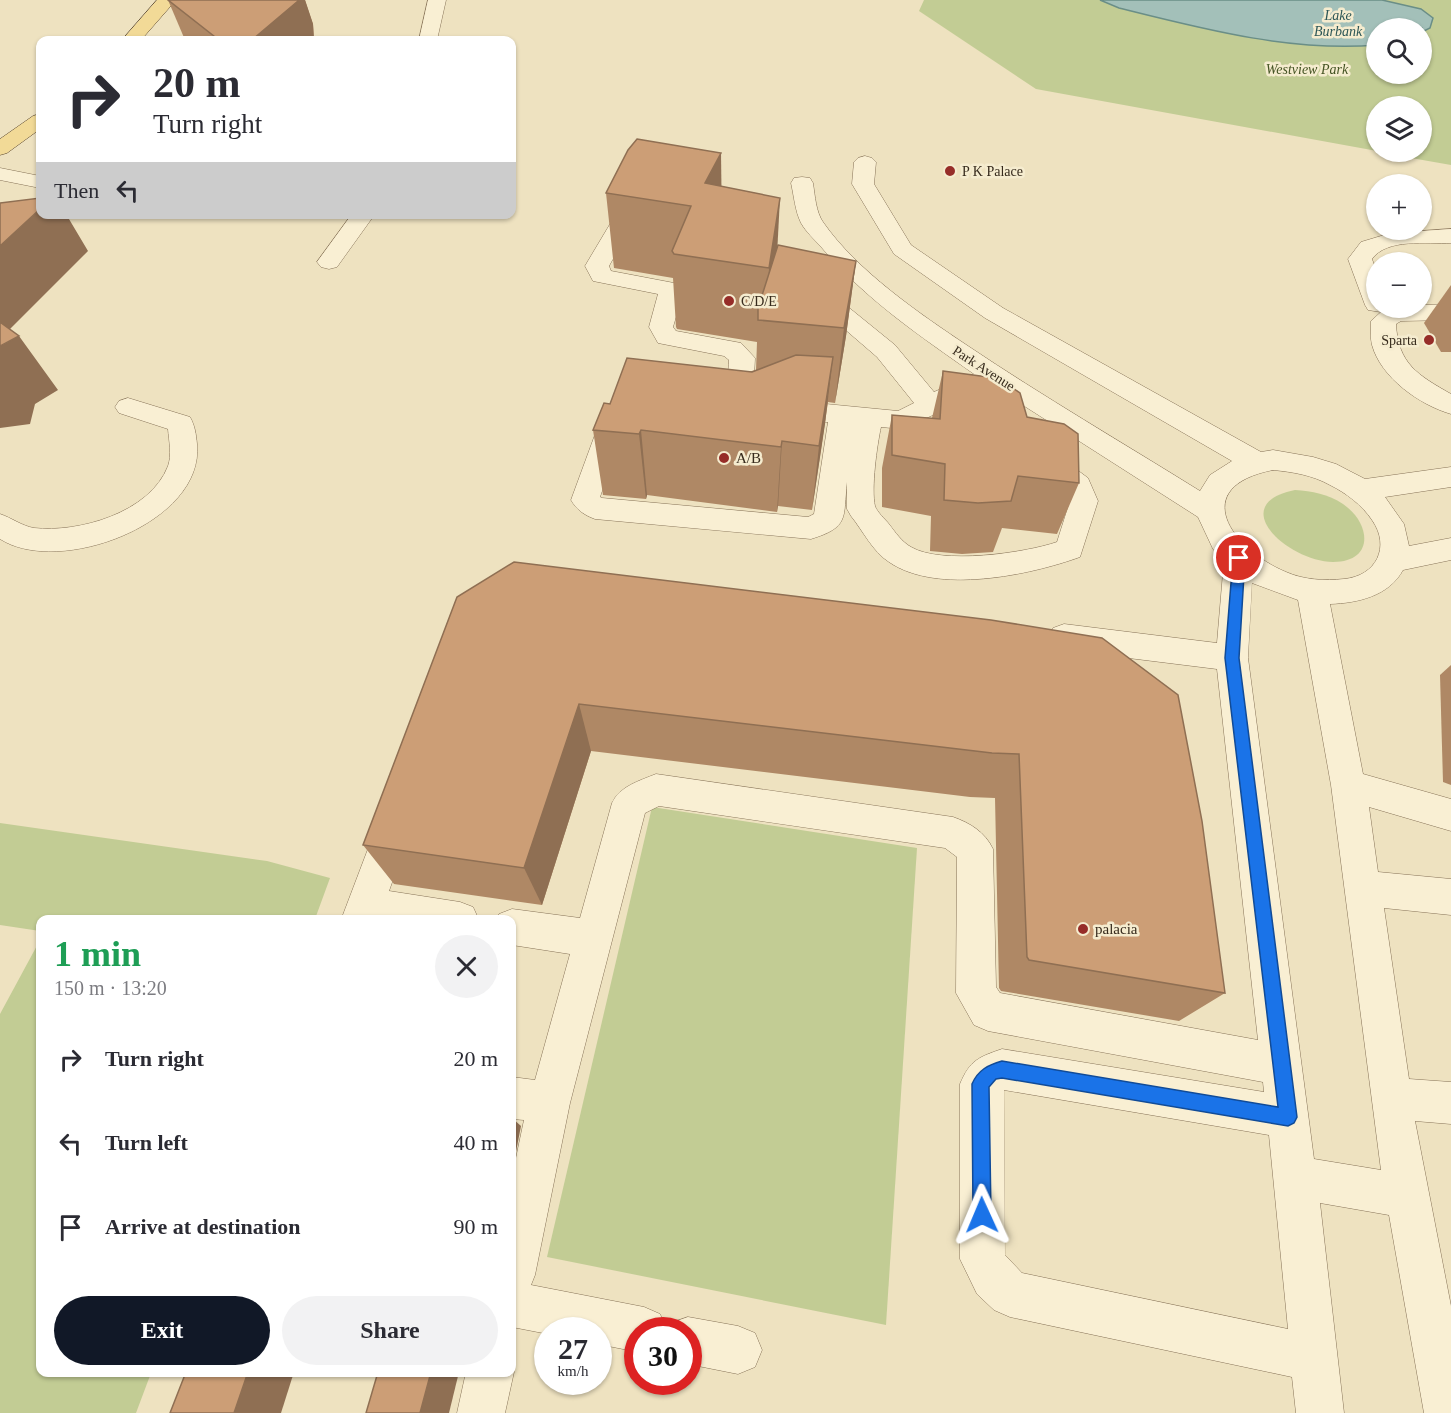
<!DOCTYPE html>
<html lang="en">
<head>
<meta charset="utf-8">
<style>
  :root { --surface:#fff; --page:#f2f2f3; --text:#2b2b33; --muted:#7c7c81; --accent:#111827 }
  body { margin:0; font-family:Georgia,serif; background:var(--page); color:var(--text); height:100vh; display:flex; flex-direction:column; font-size:22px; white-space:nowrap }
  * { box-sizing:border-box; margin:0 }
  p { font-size:20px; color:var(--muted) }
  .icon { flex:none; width:33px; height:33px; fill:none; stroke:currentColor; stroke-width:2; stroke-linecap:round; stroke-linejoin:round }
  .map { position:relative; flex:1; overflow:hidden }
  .drawer { position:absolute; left:36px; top:915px; width:480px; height:462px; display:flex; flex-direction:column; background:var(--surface); border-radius:12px; box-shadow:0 2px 4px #0004 }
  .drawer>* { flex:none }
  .banner { position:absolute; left:36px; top:36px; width:480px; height:183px; border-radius:12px; box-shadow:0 2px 4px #0004; background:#fff; color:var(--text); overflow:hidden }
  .fabs { position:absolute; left:1366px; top:18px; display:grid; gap:12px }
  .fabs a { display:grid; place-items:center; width:66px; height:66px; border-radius:50%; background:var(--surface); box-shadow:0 2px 4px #0004; font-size:30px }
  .speed { position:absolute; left:534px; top:1317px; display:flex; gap:12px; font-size:30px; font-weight:700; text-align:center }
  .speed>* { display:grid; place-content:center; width:78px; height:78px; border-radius:50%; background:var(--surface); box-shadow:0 2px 4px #0004; line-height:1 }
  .speed small { font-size:15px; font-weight:400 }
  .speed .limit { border:9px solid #d22; background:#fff; color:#111 }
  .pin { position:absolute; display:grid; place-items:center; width:51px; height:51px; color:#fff; margin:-26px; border:3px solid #fff; border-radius:50%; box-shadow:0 2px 6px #0007 }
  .me { position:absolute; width:66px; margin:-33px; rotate:359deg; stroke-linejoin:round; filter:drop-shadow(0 0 4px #0008) }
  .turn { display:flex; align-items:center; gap:21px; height:126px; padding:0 18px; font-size:27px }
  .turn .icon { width:78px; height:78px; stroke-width:2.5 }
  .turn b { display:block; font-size:42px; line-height:51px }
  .then { display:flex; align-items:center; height:57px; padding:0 18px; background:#0003; gap:12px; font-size:22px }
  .round { display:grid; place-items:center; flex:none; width:63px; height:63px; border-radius:32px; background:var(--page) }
  .overview { display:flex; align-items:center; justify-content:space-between; height:102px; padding:0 18px }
  h1 { font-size:36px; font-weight:800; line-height:45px; color:#1e9e55 }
  .button { display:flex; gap:12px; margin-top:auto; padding:12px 18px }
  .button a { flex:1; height:69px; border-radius:36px; background:var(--accent); color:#fff; font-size:24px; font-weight:800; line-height:69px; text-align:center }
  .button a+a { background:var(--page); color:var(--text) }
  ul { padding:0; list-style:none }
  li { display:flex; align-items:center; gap:18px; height:84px; padding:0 18px }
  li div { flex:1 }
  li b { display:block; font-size:22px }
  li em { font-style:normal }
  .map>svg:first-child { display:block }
</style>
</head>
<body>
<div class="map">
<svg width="1451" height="1413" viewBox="0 0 1451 1413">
  <rect width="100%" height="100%" fill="#eee2c0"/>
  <g fill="#c2cc94" fill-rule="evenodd">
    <path d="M924,0H1451V165L1377,152H1422V106H1377V151L1036,89L919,11ZM1377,28H1422V74H1377Z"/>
    <path d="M1295,490C1312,491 1328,494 1343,504C1371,523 1375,562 1333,562C1287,561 1225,504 1295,490Z"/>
    <polygon points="652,807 917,848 886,1325 547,1257"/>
    <polygon points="0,823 267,861 330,878 315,919 40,920 40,931 0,925"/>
    <polygon points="40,940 40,1372 151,1373 136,1413 0,1413 0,1014"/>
  </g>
  <path fill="#a3c0b9" stroke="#6a8e87" stroke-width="1.5" d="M1100,0H1382L1421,9L1433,18L1430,28L1422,32V28H1377V45C1290,52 1203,29 1119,8Z"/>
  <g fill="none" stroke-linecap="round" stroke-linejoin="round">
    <g stroke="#877358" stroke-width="1">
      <g id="minor">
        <polygon points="428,0 446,0 437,40 419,40"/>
        <path d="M865,156L872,158L876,162L874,184L911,245L1003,308L1261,452L1273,450L1313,457L1336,464L1365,479L1451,467V487L1385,497L1404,524L1409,546L1451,538V560L1403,570C1389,596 1358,603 1330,604L1363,774L1451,799V831L1369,807L1378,872L1451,879V915L1384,908L1409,1079L1451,1082V1124L1415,1121L1451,1306V1413H1424L1389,1215L1320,1203L1344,1413H1296L1292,1377L1010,1317L994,1310L977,1294L960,1259V1084C970,1060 979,1057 1002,1049L1264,1092L1263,1082L988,1031L974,1025L956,993L957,857L945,848L659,806L645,813L570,1103L535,1275L531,1285L644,1307L660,1314L667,1330H638V1352L598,1344V1330H548V1334L512,1327V1177L524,1120L512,1119V1077L535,1080L570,954L512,945V920H496L499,914L512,909L580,918L612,803C620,786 639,781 656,774L953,817C970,823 985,832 993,849L996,987L1000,993L1258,1040L1217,669L1064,650L1053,646L1048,637L1053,628L1064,624L1217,643L1224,561L1213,549L1198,517L993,386L955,404L988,415L992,421L988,427L979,430L933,415L902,429L881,427C877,445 871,489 875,506C877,512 885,519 889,524C895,532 902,542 911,547C941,565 1025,553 1057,542L1070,501L1066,491L1033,466L1029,459L1033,452L1043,449L1053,452L1088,478L1098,501L1080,557C1030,575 937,595 889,562C873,552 863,531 851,516L847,509V482C843,518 850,527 811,539L595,519C584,515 577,510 571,500L600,421L604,415L613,412L622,415L626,421L600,497L602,498L808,517L814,514L828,422C811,421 735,419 728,403C724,392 729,372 729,360L724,356L658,343L649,327L658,294L593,281L585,266L619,209C625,201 635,200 644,202L647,207L639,213L609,266L611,271L674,283L683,293L673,327L676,331L741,343L755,358L753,397L898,411L914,403L877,357L805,295L801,290L805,285L813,283L821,285L895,345L934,392L974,374C920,336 865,299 822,248C815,240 806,232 801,223C795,211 794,196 791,183L794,178L802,177L810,178L813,183C815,196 816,212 823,222C857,271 920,314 968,346C1044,397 1123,443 1200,491L1210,475L1232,461L985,318L894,254L852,184L854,162L858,158ZM1273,470C1293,472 1312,475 1330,485C1346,493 1362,505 1372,520C1391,547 1376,576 1344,579C1325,581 1304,580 1286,572C1231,549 1187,487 1273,470ZM1252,583L1298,600L1331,785L1381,1170L1314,1159L1248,658ZM1004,1090L1269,1135L1288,1329L1022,1273L1005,1255Z"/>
        <polygon points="0,168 40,176 40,188 0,180"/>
        <polygon points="352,214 375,214 337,267 329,269 321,267 317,262"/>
        <path d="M1451,229V243C1427,244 1387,238 1372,259L1377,273V308H1422V305L1451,304V320L1401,321L1396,324C1398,364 1418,375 1451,394V414C1420,405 1381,378 1372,345C1370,337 1371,329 1371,321L1381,312L1368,310L1365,305L1348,259L1361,242L1391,233Z"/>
        <path d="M128,398L190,417C195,426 196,434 197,444C205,523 59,577 0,539V514C12,518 22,526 34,528C78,533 150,513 168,466C172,455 169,441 168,429L119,413L115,407L119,401Z"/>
        <polygon points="395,807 408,812 413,823 389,891 460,902 473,907 479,920 341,920 382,812"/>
        <polygon points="688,1317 738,1326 755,1333 762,1350 755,1367 738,1374 688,1364 688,1330 668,1330 671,1323"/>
        <polygon points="512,1366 514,1372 505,1413 457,1413 466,1372 512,1372"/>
      </g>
    </g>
    <g stroke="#54412c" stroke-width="1">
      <g id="major">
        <polygon points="157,0 176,0 141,40 122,40"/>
        <polygon points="40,114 40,129 7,153 0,155 0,139 33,116"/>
      </g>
    </g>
    <use href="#minor" fill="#f9efd3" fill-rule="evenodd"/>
    <use href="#major" fill="#f2da97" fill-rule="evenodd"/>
  </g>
  <g fill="#af8865">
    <polygon points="168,0 305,0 313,24 314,40 185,40"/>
    <polygon points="721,186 778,246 856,261 846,336 835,403 828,402 812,510 778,506 777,512 647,495 646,499 603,495 593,430 610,404 756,370 757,342 677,329 676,327 673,278 614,268 606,193"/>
    <polygon points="1451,285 1451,352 1441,352 1424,323"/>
    <polygon points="943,371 1027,417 1079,483 1057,534 1002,528 993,552 962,554 930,551 931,516 882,507 882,468 892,415 932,418"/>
    <polygon points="457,597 991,620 1225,993 1179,1021 1001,991 999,988 995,798 970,797 591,751 542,905 394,884 363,845"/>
    <polygon points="1451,665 1451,785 1443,782 1440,675"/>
  </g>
  <g fill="#8f6f53">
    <polygon points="298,0 305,0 313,24 314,40 252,40 253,39"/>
    <polygon points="721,153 722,228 705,183"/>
    <polygon points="780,198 776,274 767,321 769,268"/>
    <polygon points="40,209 40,214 66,214 88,251 0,339 0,246"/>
    <polygon points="856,261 846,336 835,403 844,328"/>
    <polygon points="19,336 58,390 35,404 30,424 0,428 0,346"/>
    <polygon points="833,357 825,424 812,510 819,446"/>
    <polygon points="641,430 647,495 646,499 639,434"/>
    <polygon points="782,441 778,506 777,512 781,447"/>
    <polygon points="579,704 591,751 542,905 524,868"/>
    <polygon points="512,1118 521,1126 512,1172"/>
    <polygon points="248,1372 294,1372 281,1413 234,1413"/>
    <polygon points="431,1372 459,1372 449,1413 420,1413"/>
  </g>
  <g fill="#cc9e76" stroke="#8f6f53" stroke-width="1.5">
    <polygon points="168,0 298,0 298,1 253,39 252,40 219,40"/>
    <polygon points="637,139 721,153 705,183 780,198 769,268 674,254 672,251 691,206 606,193 628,150"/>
    <polygon points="40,198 40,209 0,246 0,203"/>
    <polygon points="778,245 856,261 844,328 758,320 758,308"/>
    <polygon points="0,322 19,336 0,346"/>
    <polygon points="796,355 833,357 819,446 782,441 781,447 641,430 639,434 593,430 604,403 610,404 627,358 752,372"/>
    <polygon points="943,371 988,377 1007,384 1020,393 1027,417 1064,424 1078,434 1079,483 1018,476 1011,501 978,503 944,500 945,464 892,455 892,415 940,419"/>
    <polygon points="514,562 991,620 1102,638 1178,695 1202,821 1225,993 1029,960 1027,957 1019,754 992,753 579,704 524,868 363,845 457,597"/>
    <polygon points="186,1372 248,1372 234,1413 170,1413"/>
    <polygon points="378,1372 431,1372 420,1413 366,1413"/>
  </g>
  <path fill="#1a73e8" stroke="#114b97" stroke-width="1.5" d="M1239,554L1245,558L1239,658L1297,1117L1294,1123L1288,1126L1002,1078L996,1079L989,1087L991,1215L989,1222L982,1225L976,1222L973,1215L972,1084C978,1070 988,1065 1002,1061L1278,1107L1225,658L1233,558Z"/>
  <g fill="#962d28" stroke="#f5eccf" stroke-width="2">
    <circle cx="950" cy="171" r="6"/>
    <circle cx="729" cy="301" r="6"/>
    <circle cx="1429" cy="340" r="6"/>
    <circle cx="724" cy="458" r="6"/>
    <circle cx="1083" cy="929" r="6"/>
  </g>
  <g text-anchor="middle" stroke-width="5" stroke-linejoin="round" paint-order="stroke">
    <g font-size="14" font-style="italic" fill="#2c5656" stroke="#f5eccf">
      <text x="1338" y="20">Lake<tspan x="1338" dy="16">Burbank</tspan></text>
    </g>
    <g font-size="14" font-style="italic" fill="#445323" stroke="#f5eccf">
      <text x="1307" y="74">Westview Park</text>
    </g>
    <g font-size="14" fill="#362a1c" stroke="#f5eccf" text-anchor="start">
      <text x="962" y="176">P K Palace</text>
      <text x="741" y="306">C/D/E</text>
      <text x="1417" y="345" text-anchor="end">Sparta</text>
    </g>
    <g font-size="14" fill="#362a1c" stroke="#f5eccf">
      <text transform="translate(984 368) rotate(33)" y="5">Park Avenue</text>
    </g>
    <g font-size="15" fill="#362a1c" stroke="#f5eccf" text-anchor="start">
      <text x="736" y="463">A/B</text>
      <text x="1095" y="934">palacia</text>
    </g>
  </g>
</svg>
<div class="fabs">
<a><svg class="icon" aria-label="search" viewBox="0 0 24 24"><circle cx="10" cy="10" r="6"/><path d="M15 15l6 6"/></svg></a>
<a><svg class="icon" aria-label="layers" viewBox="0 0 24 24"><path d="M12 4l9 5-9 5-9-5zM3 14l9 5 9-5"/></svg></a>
<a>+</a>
<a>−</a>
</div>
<div class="speed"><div>27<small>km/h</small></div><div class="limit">30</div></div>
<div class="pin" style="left:1239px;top:558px;background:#d93025"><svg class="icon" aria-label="arrive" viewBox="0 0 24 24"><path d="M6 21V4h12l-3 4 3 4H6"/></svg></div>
<svg class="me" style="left:982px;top:1215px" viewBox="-20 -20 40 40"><path d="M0-17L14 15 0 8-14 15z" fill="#1a73e8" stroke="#fff" stroke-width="4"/></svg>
<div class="banner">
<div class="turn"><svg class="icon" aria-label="right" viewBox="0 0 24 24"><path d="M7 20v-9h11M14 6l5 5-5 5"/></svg><div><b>20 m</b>Turn right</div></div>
<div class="then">Then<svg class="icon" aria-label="left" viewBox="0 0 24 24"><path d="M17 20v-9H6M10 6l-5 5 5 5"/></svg></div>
</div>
<section class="drawer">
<div class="overview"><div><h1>1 min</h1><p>150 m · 13:20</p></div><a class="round"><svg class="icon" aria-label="close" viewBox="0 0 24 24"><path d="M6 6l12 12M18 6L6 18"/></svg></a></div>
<ul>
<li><svg class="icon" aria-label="right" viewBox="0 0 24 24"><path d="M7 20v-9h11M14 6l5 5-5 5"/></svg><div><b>Turn right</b></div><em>20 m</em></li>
<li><svg class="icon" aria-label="left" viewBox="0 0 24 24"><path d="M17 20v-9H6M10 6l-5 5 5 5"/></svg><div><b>Turn left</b></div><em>40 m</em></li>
<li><svg class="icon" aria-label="arrive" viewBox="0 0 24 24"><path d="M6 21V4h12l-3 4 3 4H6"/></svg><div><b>Arrive at destination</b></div><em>90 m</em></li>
</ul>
<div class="button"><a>Exit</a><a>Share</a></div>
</section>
</div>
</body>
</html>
